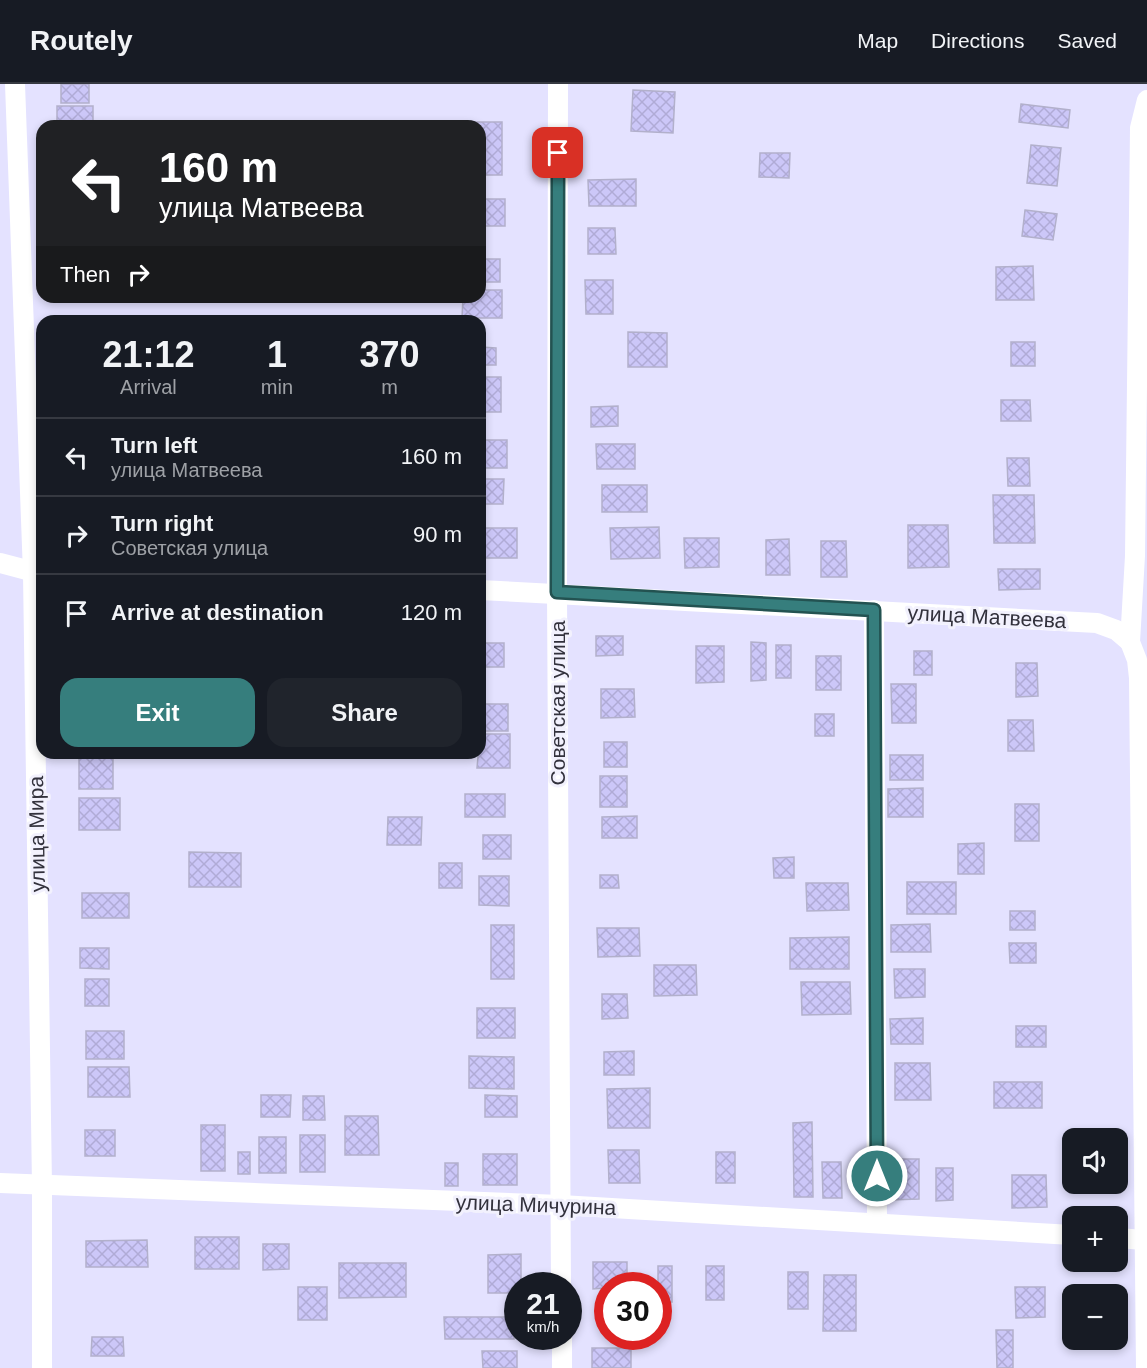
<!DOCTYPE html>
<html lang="en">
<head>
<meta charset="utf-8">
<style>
  :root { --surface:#171b24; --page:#20242c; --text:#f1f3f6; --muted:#9ea1a6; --line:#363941; --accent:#367e7d }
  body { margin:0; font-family:Arial,sans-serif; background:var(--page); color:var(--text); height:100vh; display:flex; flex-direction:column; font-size:22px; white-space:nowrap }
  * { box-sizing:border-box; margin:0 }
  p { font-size:20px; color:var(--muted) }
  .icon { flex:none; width:33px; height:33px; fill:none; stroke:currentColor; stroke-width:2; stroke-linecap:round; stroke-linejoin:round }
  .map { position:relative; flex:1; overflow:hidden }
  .panel { position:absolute; left:36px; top:231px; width:450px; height:444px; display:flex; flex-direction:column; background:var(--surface); border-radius:18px; box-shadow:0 3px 9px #0003 }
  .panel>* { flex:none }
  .hud { position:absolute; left:36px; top:36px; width:450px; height:183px; border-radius:18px; box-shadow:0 3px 9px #0003; background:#202124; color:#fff; overflow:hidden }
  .controls { position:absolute; left:1062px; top:1044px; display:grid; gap:12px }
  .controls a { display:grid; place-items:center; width:66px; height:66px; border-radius:12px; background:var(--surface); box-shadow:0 3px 9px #0003; font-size:30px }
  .speed { position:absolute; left:504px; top:1188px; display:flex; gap:12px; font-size:30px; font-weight:700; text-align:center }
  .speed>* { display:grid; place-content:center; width:78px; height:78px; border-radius:50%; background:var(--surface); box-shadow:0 3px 9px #0003; line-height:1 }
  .speed small { font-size:15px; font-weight:400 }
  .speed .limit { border:9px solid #d22; background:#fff; color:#111 }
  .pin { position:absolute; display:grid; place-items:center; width:51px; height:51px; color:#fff; margin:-26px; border-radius:12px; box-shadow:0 3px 9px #0006 }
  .me { position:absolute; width:66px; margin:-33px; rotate:0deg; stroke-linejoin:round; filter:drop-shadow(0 0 4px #0008) }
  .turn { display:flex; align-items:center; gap:21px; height:126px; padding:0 24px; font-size:27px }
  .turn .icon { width:78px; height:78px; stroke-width:2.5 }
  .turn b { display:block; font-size:42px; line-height:51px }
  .then { display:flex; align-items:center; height:57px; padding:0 24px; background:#0003; gap:12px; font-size:22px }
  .eta { display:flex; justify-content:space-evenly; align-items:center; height:102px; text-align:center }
  .eta b { font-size:36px; font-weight:600; line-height:42px }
  .action { display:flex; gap:12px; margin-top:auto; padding:12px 24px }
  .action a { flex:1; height:69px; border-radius:18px; background:var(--accent); color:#fff; font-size:24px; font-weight:600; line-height:69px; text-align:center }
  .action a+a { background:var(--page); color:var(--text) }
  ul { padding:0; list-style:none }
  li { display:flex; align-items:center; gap:18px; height:78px; padding:0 24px; border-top:2px solid var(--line) }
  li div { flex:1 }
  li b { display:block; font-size:22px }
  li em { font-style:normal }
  header { display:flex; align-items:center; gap:36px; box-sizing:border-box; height:84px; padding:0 30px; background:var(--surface); border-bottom:2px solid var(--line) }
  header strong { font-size:28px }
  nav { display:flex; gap:33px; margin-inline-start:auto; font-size:21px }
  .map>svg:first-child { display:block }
</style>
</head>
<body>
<header>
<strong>Routely</strong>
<nav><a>Map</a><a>Directions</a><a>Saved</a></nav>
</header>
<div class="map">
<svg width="1147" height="1284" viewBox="0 0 1147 1284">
  <defs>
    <pattern id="building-cross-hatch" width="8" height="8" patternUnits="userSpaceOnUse" patternTransform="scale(1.5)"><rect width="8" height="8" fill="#ccc7f8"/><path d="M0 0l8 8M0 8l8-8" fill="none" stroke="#b0abd6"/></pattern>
  </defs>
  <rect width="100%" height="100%" fill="#e4e2ff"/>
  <g fill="url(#building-cross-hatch)" stroke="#b2b0cb" stroke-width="1.5">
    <rect x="61" y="0" width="28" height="19"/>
    <polygon points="633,6 675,8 673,49 631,47"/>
    <polygon points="1021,20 1070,26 1068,44 1019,38"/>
    <rect x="57" y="22" width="36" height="20"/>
    <polygon points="461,38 502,38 502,91 480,91 480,42 461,42"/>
    <polygon points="1031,61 1061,64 1057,102 1027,99"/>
    <polygon points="760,69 790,69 789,94 759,93"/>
    <polygon points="636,95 636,122 589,122 588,96"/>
    <polygon points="481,115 505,115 505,142 480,142"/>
    <polygon points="1025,126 1057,130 1053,156 1022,152"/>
    <polygon points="588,144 615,144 616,170 588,170"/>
    <rect x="480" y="175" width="20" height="23"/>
    <polygon points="1033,182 1034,216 996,216 996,183"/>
    <polygon points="585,196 613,196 613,230 586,230"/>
    <polygon points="480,206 502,206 502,234 462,234 463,213 480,213"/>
    <polygon points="62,213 100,213 100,216 62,215"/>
    <polygon points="628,248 667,249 667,283 628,283"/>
    <rect x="1011" y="258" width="24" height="24"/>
    <polygon points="480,263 496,264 496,281 480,281"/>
    <rect x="480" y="293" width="21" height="35"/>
    <polygon points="1001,316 1030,316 1031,337 1001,337"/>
    <polygon points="618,322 618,342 591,343 591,323"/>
    <rect x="480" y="356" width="27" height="28"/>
    <polygon points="596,360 635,360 635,385 597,385"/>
    <polygon points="1007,374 1029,374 1030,402 1008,402"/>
    <polygon points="480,395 504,395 503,420 480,420"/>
    <rect x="602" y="401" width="45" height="27"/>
    <polygon points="993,411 1034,411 1035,459 994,459"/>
    <polygon points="908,441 948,441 949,483 908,484"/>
    <polygon points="659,443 660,474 611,475 610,444"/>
    <rect x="485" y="444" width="32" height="30"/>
    <polygon points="684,454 719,454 719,483 685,484"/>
    <polygon points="789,455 790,491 766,491 766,456"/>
    <polygon points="821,457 846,457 847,493 821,493"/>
    <polygon points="998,485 1040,485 1040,505 999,506"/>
    <polygon points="596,552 623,552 623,571 596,572"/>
    <polygon points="751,558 766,559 766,596 751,597"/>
    <rect x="480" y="559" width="24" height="24"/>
    <rect x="776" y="561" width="15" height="33"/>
    <polygon points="696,562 724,562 724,598 696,599"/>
    <rect x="914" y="567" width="18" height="24"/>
    <rect x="816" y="572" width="25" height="34"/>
    <polygon points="1016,579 1037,579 1038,612 1016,613"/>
    <polygon points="891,600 916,600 916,639 892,639"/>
    <polygon points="601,605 634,605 635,633 601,634"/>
    <rect x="480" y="620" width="28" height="27"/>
    <rect x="815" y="630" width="19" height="22"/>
    <polygon points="1008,636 1033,636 1034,667 1008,667"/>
    <polygon points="480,650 510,650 510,684 477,684"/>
    <rect x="604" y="658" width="23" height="25"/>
    <rect x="79" y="671" width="34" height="34"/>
    <rect x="890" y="671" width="33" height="25"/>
    <rect x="600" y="692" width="27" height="31"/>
    <polygon points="923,704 923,733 888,733 888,705"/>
    <rect x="465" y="710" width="40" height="23"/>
    <rect x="79" y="714" width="41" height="32"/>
    <rect x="1015" y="720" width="24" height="37"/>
    <polygon points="637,732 637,754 602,754 602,733"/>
    <polygon points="388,733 422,733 421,761 387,761"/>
    <rect x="483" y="751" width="28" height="24"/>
    <polygon points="984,759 984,790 958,790 958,760"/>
    <polygon points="189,768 241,769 241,803 189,803"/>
    <polygon points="794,773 794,794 774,794 773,774"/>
    <rect x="439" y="779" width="23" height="25"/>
    <polygon points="600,791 618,791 619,804 600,804"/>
    <polygon points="479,792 509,792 509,822 479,821"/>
    <rect x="907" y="798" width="49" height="32"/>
    <polygon points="806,799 848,799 849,826 807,827"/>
    <rect x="82" y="809" width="47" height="25"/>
    <rect x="1010" y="827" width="25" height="19"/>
    <polygon points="930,840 931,868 891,868 891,841"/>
    <rect x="491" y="841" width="23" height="54"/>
    <polygon points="597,844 639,844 640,872 598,873"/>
    <polygon points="849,853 849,885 790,885 790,854"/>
    <polygon points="1009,859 1036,859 1036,879 1010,879"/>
    <polygon points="80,864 109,864 109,885 80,884"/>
    <polygon points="654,881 696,881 697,911 654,912"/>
    <polygon points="894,885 925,885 925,913 895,914"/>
    <rect x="85" y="895" width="24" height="27"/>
    <polygon points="801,898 850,898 851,930 802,931"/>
    <polygon points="602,910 627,910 628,934 602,935"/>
    <rect x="477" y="924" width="38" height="30"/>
    <polygon points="923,934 923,960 891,960 890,935"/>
    <rect x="1016" y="942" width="30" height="21"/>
    <rect x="86" y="947" width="38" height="28"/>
    <polygon points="634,967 634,991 604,991 604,968"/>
    <polygon points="469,972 514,973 514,1005 469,1004"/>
    <polygon points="895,979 930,979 931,1016 895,1016"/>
    <polygon points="88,983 129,983 130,1013 88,1013"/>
    <rect x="994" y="998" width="48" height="26"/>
    <polygon points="650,1004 650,1044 608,1044 607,1005"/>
    <polygon points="261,1011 291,1011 290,1033 261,1033"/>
    <polygon points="485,1011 517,1012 517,1033 485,1033"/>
    <polygon points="303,1012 324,1012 325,1036 303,1036"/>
    <polygon points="345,1032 378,1032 379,1071 345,1071"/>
    <polygon points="812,1038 813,1113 794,1113 793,1039"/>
    <rect x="201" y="1041" width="24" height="46"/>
    <rect x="85" y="1046" width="30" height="26"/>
    <rect x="300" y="1051" width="25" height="37"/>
    <rect x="259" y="1053" width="27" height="36"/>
    <polygon points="608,1066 639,1066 640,1099 609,1099"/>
    <rect x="238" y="1068" width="12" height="22"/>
    <rect x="716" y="1068" width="19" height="31"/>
    <rect x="483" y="1070" width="34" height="31"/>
    <polygon points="889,1075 919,1075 919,1115 890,1116"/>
    <polygon points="822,1078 841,1078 842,1114 823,1114"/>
    <rect x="445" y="1079" width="13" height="23"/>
    <polygon points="936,1084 953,1084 953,1116 936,1117"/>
    <polygon points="1012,1091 1046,1091 1047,1123 1012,1124"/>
    <rect x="195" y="1153" width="44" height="32"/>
    <polygon points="147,1156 148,1183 86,1183 86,1157"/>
    <polygon points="263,1160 289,1160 289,1185 263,1186"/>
    <polygon points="521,1170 521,1202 518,1202 518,1209 488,1209 488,1171"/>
    <polygon points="593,1178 627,1178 627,1202 593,1205"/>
    <polygon points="339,1179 406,1179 406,1213 339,1214"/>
    <rect x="658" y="1182" width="14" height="36"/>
    <rect x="706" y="1182" width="18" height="34"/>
    <rect x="788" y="1188" width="20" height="37"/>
    <polygon points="824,1191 856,1191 856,1247 823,1247"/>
    <rect x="298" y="1203" width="29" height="33"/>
    <polygon points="1015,1203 1045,1203 1045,1233 1016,1234"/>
    <polygon points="444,1233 514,1233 514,1255 445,1255"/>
    <polygon points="996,1246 1013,1246 1013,1284 997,1284"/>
    <polygon points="92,1253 123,1253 124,1272 91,1272"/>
    <rect x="592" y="1264" width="39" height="20"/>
    <polygon points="482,1267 517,1267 517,1284 483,1284"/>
  </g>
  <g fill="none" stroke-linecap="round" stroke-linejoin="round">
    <g stroke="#fff" stroke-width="20">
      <polyline points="15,0 33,490 42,1102 42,1284"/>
      <polyline points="558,0 557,508 561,1202"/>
      <polyline points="0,479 42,490"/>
      <polyline points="480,506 1097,539 1116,546 1130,558"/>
      <polyline points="874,526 877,1139"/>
      <polyline points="0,1099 561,1121 1072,1151"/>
      <polyline points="1118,1154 1144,1156"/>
      <polyline points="562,1252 562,1284"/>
      <polyline points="1146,1284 1139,594 1137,576 1130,558 1135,472 1140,44 1147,16"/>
    </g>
  </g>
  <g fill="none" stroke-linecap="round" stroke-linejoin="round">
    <g stroke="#235251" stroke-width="15">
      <polyline id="route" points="558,69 557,508 874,526 877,1092"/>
    </g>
    <use href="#route" stroke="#367e7d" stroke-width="10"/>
  </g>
  <g text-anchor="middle" stroke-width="6" stroke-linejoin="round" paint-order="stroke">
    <g font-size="21" fill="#32313c" stroke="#f2f1fd">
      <text transform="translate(987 533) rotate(3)" y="7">улица Матвеева</text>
      <text transform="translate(558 619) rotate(-90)" y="7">Советская улица</text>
      <text transform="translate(37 750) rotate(-91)" y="7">улица Мира</text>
      <text transform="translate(536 1121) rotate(2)" y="7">улица Мичурина</text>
    </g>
  </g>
</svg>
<div class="controls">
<a><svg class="icon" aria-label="sound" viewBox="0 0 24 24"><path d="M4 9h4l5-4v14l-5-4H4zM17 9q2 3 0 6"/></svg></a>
<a>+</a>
<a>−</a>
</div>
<div class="speed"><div>21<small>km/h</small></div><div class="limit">30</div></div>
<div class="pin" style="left:558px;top:69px;background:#d93025"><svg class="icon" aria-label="arrive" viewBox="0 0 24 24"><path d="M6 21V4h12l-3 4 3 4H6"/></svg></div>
<svg class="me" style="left:877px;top:1092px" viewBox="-20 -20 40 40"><circle r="17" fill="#367e7d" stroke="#fff" stroke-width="3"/><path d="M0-11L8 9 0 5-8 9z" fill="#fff"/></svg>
<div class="hud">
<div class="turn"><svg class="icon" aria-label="left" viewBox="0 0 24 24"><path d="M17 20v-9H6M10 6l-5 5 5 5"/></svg><div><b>160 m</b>улица Матвеева</div></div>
<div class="then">Then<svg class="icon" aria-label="right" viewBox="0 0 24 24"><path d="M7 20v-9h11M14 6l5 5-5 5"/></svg></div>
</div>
<section class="panel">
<div class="eta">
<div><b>21:12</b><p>Arrival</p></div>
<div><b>1</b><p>min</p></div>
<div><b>370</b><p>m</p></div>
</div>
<ul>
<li><svg class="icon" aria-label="left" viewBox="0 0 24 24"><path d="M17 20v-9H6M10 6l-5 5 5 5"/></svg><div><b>Turn left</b><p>улица Матвеева</p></div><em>160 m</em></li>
<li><svg class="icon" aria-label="right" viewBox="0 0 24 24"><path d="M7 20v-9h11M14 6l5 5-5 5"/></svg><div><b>Turn right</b><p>Советская улица</p></div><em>90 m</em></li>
<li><svg class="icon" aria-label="arrive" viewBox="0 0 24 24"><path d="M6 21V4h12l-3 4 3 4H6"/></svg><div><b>Arrive at destination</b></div><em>120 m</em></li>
</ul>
<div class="action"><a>Exit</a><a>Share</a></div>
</section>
</div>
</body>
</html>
